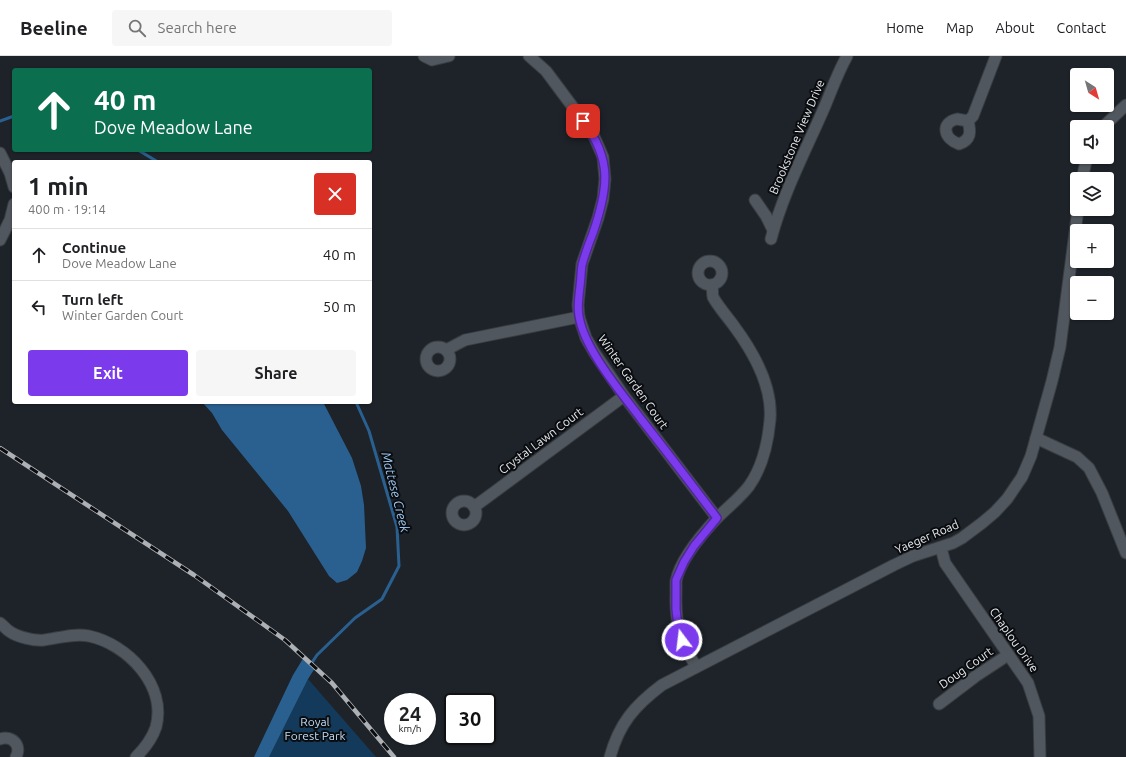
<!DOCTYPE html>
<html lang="en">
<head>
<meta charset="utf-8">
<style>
  :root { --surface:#fff; --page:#f6f6f6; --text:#202124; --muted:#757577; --line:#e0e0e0; --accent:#7c3aed }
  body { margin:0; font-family:Ubuntu,sans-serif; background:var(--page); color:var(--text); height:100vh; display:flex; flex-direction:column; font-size:15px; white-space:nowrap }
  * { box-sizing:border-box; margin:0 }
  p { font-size:13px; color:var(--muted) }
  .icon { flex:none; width:22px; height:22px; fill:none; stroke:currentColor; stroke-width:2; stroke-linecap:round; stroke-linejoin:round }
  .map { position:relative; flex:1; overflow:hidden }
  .drawer { position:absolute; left:12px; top:104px; width:360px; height:244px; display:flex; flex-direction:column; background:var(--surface); border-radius:4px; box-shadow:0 1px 3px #0004 }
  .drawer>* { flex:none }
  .hud { position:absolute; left:12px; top:12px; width:360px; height:84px; border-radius:4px; box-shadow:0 1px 3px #0004; background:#0b6e4f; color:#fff; overflow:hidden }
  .needle { width:26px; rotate:143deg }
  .tools { position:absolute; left:1070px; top:12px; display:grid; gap:8px }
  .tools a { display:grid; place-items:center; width:44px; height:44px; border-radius:4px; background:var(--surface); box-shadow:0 1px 3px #0004; font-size:20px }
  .speed { position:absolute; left:384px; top:637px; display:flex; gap:8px; font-size:20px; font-weight:700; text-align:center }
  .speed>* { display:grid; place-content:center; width:52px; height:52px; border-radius:50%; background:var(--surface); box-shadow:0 1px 3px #0004; line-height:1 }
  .speed small { font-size:10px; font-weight:400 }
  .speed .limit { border:2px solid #111; border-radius:6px; background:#fff; color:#111 }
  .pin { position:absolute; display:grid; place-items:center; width:34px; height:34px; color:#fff; margin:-17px; border-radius:8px; box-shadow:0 2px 6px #0006 }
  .me { position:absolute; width:44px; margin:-22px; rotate:345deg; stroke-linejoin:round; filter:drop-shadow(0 0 3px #0008) }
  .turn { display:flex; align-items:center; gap:14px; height:84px; padding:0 16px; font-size:18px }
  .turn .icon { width:52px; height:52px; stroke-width:2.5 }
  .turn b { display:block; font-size:28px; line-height:34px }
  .round { display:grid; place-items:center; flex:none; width:42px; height:42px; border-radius:4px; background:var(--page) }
  .summary { display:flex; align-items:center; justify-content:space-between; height:68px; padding:0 16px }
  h1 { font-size:24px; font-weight:600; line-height:30px }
  .cta { display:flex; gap:8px; margin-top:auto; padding:8px 16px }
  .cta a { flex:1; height:46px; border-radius:4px; background:var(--accent); color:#fff; font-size:16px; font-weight:600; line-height:46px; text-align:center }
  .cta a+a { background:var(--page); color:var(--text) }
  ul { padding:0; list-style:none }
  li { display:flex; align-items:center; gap:12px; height:52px; padding:0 16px; border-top:1px solid var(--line) }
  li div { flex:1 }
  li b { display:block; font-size:15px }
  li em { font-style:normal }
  header { display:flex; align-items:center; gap:24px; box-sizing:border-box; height:56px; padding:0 20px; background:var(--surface); border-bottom:1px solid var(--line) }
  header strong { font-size:19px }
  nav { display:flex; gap:22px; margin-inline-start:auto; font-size:14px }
  .search { width:280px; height:36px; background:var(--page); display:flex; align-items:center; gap:10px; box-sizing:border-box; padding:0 14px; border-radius:4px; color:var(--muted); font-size:15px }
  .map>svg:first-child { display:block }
</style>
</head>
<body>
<header>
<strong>Beeline</strong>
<div class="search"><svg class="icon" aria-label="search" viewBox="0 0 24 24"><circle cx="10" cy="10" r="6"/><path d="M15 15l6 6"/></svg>Search here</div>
<nav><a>Home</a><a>Map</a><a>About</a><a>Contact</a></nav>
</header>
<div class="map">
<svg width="1126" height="701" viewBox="0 0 1126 701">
  <rect width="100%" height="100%" fill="#1d2329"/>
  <polygon fill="#143a5b" points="308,623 376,701 269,701"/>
  <g fill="#2a6090">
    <polygon points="202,346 323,346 352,402 361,430 364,449 366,492 362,505 357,516 347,524 337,527 329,520 288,455 222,374 212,357"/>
    <polygon points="304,601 315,612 308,623 269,701 254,701 293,619"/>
  </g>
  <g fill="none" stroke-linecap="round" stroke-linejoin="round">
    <g stroke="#2a6090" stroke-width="3">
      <polyline points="0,65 14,60"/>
      <polyline points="138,94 158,106"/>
      <polyline points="309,611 317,599 355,562 382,543 399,510 397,471 369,375 356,346"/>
    </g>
    <g stroke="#383d41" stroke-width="13">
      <g id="minor">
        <polyline points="424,0 432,4 449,0"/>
        <polyline points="529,0 546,15 593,78 603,101 605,123 603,143 598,162 582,208 578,249 579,261 586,282 594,296 624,340 717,462"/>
        <path d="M957,63L968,65C971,76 971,84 959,88C944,83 940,67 957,63Z"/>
        <polyline points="968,65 973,60 996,0"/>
        <polyline points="755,144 766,160 773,174"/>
        <path d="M771,183C783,137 806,94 825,50C832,33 838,16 847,0"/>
        <circle cx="710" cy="217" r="12"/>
        <circle cx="438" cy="303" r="12"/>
        <polyline points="446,294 465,284 579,261"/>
        <polyline points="1036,382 1077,401 1089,412 1102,437 1126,497"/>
        <circle cx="464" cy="457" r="12"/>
        <polyline points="474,451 624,340"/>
        <polyline points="941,492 945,507 1028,627 1039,660 1040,701"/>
        <path d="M0,567C3,569 6,573 9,575C17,581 34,585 44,584C59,582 73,577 89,580C127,588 167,629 156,671C152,683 145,692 136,701"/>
        <path d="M696,611C682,586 675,570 676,540C676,535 676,530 676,525C680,504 703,477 717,462C728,451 740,442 749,430C762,412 768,386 770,364C773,330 754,297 734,270C729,263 717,249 713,241C712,237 713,232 712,229"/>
        <polyline points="939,648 976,620 1008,599"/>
        <path d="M0,683C12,679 22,689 16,701"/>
      </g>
    </g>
    <g stroke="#383d41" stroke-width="13">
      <g id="tertiary">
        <polyline points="1103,71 1126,49"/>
        <polyline points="0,97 10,117 14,131"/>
        <polyline points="1082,123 1087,101"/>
        <polyline points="0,184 10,164 14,148"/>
        <path d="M610,701C619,668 634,650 662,629L894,509L913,500L953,487L962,482L982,467L995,456L1007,443L1022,421L1031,400L1052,325L1060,291L1078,153"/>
      </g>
    </g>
    <use href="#minor" stroke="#51575e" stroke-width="11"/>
    <use href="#tertiary" stroke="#51575e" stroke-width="11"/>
    <g stroke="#adb1b6" stroke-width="4.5">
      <polyline id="rail" points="0,392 194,519 285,584 332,627 394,701"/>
    </g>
    <use href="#rail" stroke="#0a0c0f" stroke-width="3" stroke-dasharray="9" stroke-linecap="butt"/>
  </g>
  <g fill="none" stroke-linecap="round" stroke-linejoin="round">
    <g stroke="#51269a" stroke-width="10">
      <path id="route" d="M583,65C613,104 608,133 593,177C589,187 585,198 582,209C581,215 581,223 580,230C579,240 577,250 579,260C584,293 621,336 641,363C667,396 692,429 717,462L694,490L684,506L676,524V553L678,570L682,584"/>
    </g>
    <use href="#route" stroke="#7c3aed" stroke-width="7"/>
  </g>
  <g text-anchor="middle" stroke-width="4" stroke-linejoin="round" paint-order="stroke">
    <g font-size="12" fill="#e5e9ed" stroke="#0a0c0f">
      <text transform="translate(797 81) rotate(-67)" y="4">Brookstone View Drive</text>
      <text transform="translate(633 326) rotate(55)" y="4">Winter Garden Court</text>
      <text transform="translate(541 385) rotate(-37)" y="4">Crystal Lawn Court</text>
      <text transform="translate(927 481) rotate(-23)" y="4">Yaeger Road</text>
      <text transform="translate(1014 584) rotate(55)" y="4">Chaplou Drive</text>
      <text transform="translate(966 612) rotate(-35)" y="4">Doug Court</text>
    </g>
    <g font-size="12" fill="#c0defa" stroke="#0a0c0f">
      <text x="315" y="670">Royal<tspan x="315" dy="14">Forest Park</tspan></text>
    </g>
    <g font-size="13" font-style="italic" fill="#9ac6f0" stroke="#0a0c0f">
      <text transform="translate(396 436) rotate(76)" y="5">Mattese Creek</text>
    </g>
  </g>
</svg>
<div class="tools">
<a><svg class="needle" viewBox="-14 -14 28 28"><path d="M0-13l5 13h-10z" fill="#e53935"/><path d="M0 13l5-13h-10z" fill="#757577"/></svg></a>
<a><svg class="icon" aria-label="sound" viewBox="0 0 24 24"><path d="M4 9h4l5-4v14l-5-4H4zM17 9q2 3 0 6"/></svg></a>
<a><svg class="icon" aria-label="layers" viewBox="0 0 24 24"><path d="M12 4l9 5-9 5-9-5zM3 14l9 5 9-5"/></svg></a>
<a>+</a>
<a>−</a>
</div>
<div class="speed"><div>24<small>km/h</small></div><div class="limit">30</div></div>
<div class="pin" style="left:583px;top:65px;background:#d93025"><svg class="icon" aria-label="arrive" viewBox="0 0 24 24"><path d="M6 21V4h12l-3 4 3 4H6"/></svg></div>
<svg class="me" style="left:682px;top:584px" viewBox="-20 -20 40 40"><circle r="17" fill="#7c3aed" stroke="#fff" stroke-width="3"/><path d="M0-11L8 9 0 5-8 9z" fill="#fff"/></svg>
<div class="hud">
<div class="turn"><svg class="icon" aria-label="ahead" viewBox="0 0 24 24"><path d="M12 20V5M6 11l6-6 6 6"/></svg><div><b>40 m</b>Dove Meadow Lane</div></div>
</div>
<section class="drawer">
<div class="summary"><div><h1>1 min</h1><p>400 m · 19:14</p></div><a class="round" style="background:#d93025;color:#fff"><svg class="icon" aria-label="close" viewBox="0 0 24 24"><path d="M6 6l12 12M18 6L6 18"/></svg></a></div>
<ul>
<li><svg class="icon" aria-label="ahead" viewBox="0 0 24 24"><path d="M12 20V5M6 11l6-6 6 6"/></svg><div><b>Continue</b><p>Dove Meadow Lane</p></div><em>40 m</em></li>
<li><svg class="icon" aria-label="left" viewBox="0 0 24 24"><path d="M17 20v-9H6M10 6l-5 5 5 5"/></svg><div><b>Turn left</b><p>Winter Garden Court</p></div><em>50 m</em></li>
</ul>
<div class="cta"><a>Exit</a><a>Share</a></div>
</section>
</div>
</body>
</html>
